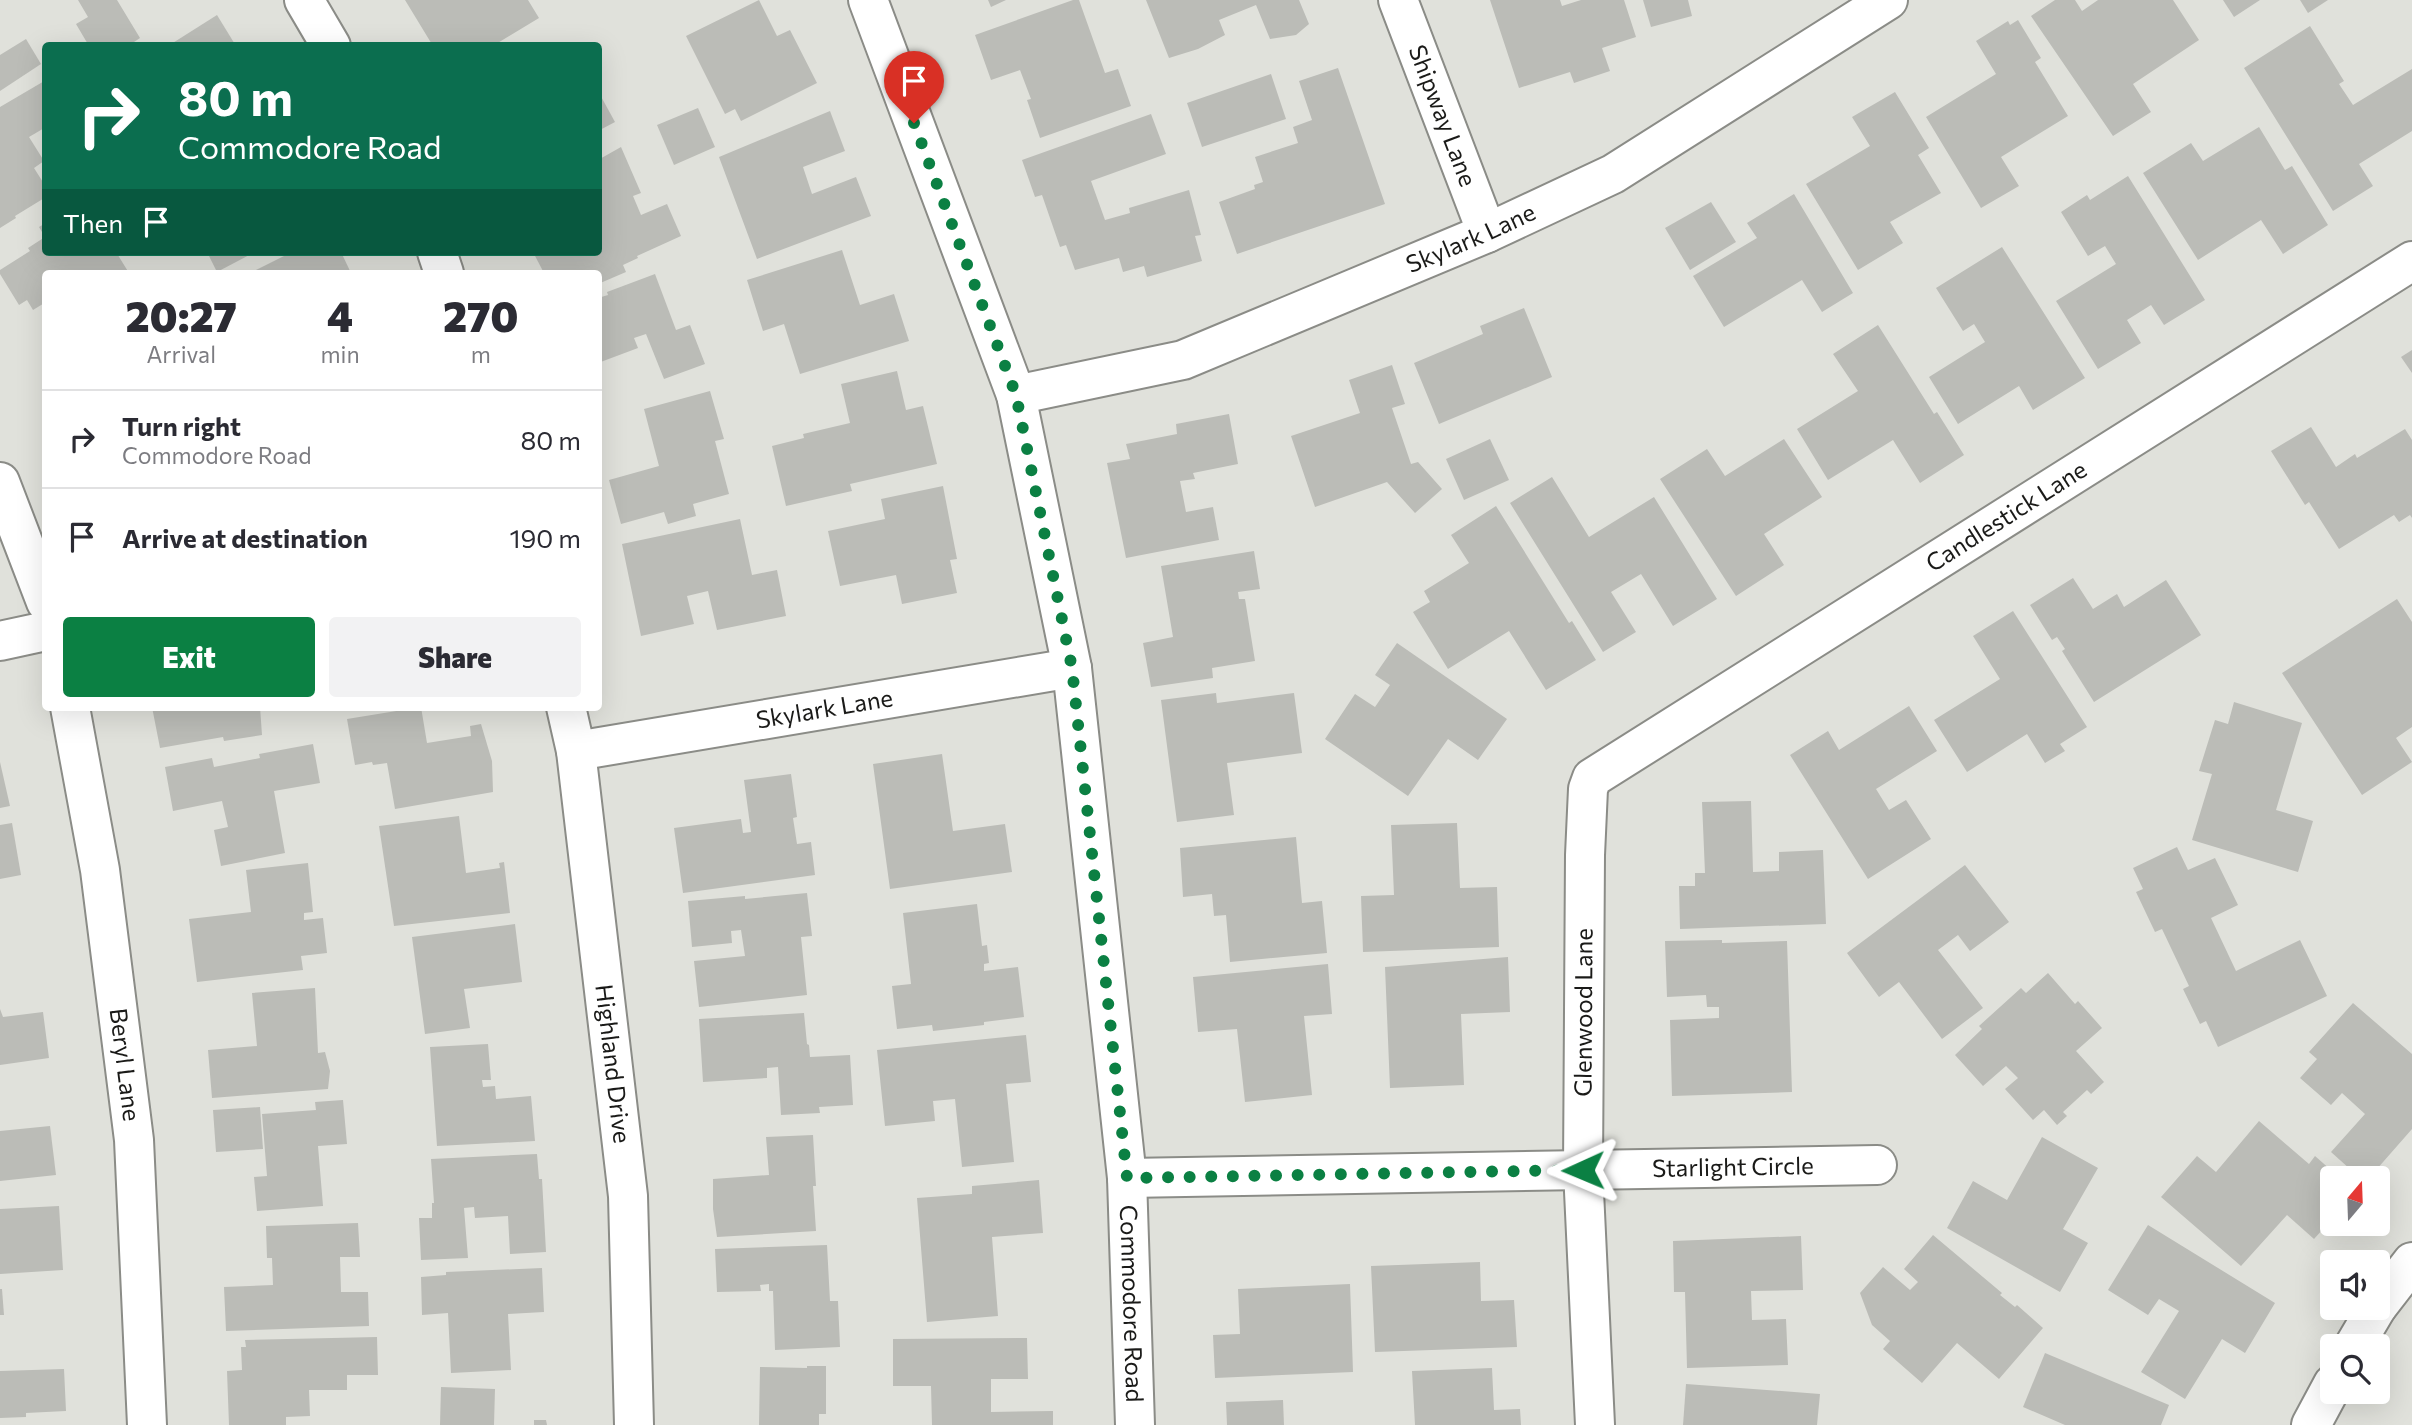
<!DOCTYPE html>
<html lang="en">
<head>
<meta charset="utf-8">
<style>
  :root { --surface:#fff; --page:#f2f2f3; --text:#2b2b33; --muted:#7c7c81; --line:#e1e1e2; --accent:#0b8043 }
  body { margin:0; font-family:Commissioner,sans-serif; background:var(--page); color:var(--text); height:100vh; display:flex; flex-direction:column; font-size:26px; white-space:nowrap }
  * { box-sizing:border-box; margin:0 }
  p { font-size:23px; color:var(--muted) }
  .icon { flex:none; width:38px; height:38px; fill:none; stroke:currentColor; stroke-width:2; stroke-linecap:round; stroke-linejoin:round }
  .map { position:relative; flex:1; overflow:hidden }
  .panel { position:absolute; left:42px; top:270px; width:560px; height:441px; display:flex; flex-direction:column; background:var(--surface); border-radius:7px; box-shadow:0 7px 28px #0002 }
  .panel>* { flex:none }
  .banner { position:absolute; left:42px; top:42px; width:560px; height:214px; border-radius:7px; box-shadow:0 7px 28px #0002; background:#0b6e4f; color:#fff; overflow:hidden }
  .needle { width:46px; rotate:19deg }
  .fabs { position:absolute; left:2320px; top:1166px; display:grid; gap:14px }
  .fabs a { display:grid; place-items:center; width:70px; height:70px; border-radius:7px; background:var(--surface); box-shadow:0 7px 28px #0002; font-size:35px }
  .pin { position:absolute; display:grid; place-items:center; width:60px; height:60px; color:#fff; margin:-72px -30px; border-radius:50% 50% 50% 0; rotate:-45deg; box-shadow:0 0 7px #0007 }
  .pin .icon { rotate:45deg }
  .me { position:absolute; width:77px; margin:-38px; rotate:269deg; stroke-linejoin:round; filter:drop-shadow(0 0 5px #0008) }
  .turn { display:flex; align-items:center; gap:24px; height:147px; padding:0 21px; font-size:32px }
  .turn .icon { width:91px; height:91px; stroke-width:2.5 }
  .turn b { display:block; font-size:49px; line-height:60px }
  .then { display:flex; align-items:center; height:66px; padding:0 21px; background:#0003; gap:14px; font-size:26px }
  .eta { display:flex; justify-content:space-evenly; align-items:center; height:119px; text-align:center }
  .eta b { font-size:42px; font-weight:800; line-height:49px }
  .action { display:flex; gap:14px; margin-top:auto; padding:14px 21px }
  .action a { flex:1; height:80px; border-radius:7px; background:var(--accent); color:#fff; font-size:28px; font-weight:800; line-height:80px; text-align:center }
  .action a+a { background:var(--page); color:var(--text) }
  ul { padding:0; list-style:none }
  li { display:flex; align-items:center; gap:21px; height:98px; padding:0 21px; border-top:2px solid var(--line) }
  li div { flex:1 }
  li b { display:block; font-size:26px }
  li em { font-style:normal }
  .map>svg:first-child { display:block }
</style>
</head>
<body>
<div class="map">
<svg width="2412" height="1425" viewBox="0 0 2412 1425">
  <rect width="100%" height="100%" fill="#e0e1db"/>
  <g fill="#bbbcb7">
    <polygon points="78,0 117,0 140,38 128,46 89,46 76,24 88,17"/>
    <polygon points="405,0 528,0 539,18 496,44 495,42 490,46 433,46"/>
    <polygon points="759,0 777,36 790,30 817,83 741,121 735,109 725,114 686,36"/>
    <polygon points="988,0 1006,0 991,7"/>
    <polygon points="1073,0 1079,0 1105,73 1118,69 1131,106 1040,138 1027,100 1031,99 1020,70 991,80 975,35"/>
    <polygon points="1146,0 1299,0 1309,24 1296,35 1270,39 1256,5 1219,20 1225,35 1198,49 1169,58"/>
    <polygon points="1490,0 1560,0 1562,6 1581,0 1624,0 1636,37 1602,48 1610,71 1574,83 1570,72 1519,88"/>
    <polygon points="1643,0 1688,0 1692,16 1651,27"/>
    <polygon points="2055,0 2075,0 2082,11 2098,0 2173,0 2199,40 2133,84 2151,112 2113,136 2031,16"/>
    <polygon points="2223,0 2260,0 2234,17"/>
    <polygon points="2300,0 2328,0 2308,13"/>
    <polygon points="217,15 236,46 168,46"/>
    <polygon points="2018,20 2041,58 2035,62 2068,116 2001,157 2019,186 1981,208 1926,117 1996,74 1976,41 2008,21 2010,25"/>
    <polygon points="2310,26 2344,81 2339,84 2353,105 2412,69 2412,131 2359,164 2373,186 2333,211 2244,68"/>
    <polygon points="26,39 41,64 0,91 0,55"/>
    <polygon points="1338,68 1385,204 1237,254 1219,202 1255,189 1254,185 1263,182 1255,157 1298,143 1293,127 1312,120 1299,81"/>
    <polygon points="1271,74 1286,119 1202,147 1187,103"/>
    <polygon points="46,80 46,113 43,114 46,127 29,137 44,161 34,168 46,187 46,197 15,216 16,218 0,228 0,107"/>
    <polygon points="598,91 615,122 598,131"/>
    <polygon points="1895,92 1929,148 1918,155 1941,193 1890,222 1903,243 1858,270 1806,184 1870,146 1852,117"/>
    <polygon points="698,108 715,147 674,165 657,125"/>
    <polygon points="830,111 845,151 803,167 812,194 856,177 871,216 757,259 719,157"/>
    <polygon points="1151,114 1166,154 1091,181 1105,220 1130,213 1129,208 1189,190 1201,235 1195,236 1202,261 1147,277 1144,266 1123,272 1119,258 1075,270 1066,245 1060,247 1042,195 1035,197 1022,160"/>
    <polygon points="2259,127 2285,170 2292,166 2328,225 2283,254 2261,220 2198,260 2143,173 2191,143 2203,161"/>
    <polygon points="621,147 641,193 633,196 641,215 667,204 681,236 637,256 638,258 623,265 626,272 598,284 598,273 544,273 534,254 539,252 598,252 598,160"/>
    <polygon points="2128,176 2205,300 2164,325 2151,305 2127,320 2141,343 2098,369 2056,301 2116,264 2105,246 2088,256 2061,212 2087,195 2090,200"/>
    <polygon points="1794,194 1853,293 1822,312 1802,280 1724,327 1693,276 1757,238 1747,223"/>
    <polygon points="1711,202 1736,242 1690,270 1665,228"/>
    <polygon points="46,219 46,252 116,252 129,273 46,273 46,302 33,310 27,300 19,305 0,274 0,270 30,251 28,248 45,237 39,227 44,224 42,221"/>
    <polygon points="2002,247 2085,378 2033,410 2019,386 1958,424 1929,377 1985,342 1974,324 1963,331 1936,288"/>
    <polygon points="842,250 860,305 894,294 909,341 800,374 784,324 763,331 747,280"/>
    <polygon points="207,252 255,252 217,272"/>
    <polygon points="292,252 341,252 351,273 250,273"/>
    <polygon points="655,274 676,330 690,325 705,364 664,379 646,334 634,338 638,348 598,363 598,298 608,295 607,292"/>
    <polygon points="1524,308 1552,377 1439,424 1414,363 1483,334 1480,326"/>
    <polygon points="1878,325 1934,414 1937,412 1964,455 1920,483 1893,440 1828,480 1797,429 1858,391 1833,354"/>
    <polygon points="2412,350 2412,373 2401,357"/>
    <polygon points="1392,365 1405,404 1392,408 1411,464 1418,462 1442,489 1415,513 1387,482 1315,507 1291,436 1360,413 1349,380"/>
    <polygon points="897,371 906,410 923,406 937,464 850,484 852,491 786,506 772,446 804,438 803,434 850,423 841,384"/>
    <polygon points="710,391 724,439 715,441 729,494 693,504 696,516 668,524 664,512 621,524 609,480 659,466 644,409"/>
    <polygon points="1229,414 1238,464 1193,473 1195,479 1180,481 1186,512 1213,507 1219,540 1126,558 1107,463 1130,459 1126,444 1177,434 1176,424"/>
    <polygon points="2311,427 2336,467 2355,454 2357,458 2405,429 2412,440 2412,518 2410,515 2399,522 2394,515 2339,549 2309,502 2305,505 2271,451"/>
    <polygon points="1490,439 1509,480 1464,500 1446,459"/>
    <polygon points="1784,439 1822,497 1764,534 1784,565 1736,596 1660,479 1707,449 1725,476"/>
    <polygon points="1552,477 1589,537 1654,497 1717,599 1673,626 1641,574 1611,592 1636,632 1603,652 1510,503"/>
    <polygon points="943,486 957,559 950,560 957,593 902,604 896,575 840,586 828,531 885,519 881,499"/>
    <polygon points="1496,506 1569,623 1572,621 1596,660 1546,690 1509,631 1448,669 1413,612 1430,602 1424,591 1469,563 1451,535"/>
    <polygon points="740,519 752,575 777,570 786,616 717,630 708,591 687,596 694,624 641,636 622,544"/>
    <polygon points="1254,551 1260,589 1238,592 1239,599 1245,599 1255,661 1212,668 1213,678 1151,687 1143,643 1173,637 1161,566"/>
    <polygon points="2073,578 2093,609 2117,594 2124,607 2166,580 2201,635 2094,702 2062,651 2065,649 2057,637 2052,640 2030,605"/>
    <polygon points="2397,599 2412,622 2412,727 2396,738 2412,762 2362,795 2282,673"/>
    <polygon points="2013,611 2087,727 2060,744 2065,751 2045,763 2027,734 1967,772 1934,720 2000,679 1973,636"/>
    <polygon points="1397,643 1507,719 1478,760 1448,739 1408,796 1325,739 1355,694 1375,707 1390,685 1375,675"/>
    <polygon points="1216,693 1217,703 1294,693 1302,753 1227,763 1234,815 1177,822 1161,700"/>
    <polygon points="2234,702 2302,723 2276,810 2313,821 2298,872 2192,840 2212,774 2199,771 2215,720 2228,724"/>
    <polygon points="1909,706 1937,751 1876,789 1889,810 1906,800 1931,839 1868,879 1790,755 1828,731 1839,750"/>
    <polygon points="152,707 260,707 262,735 224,741 223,737 160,748"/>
    <polygon points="421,707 427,743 471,736 470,726 481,724 492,761 493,792 395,809 387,763 373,765 372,762 355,765 347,719"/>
    <polygon points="313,744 320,783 274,791 285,853 221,866 214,830 228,827 222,801 173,811 165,767 212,758 214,767 260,758 259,754"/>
    <polygon points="942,754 953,831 1005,824 1012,872 890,889 873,764"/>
    <polygon points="0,762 10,806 0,808"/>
    <polygon points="791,774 797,817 793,818 797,844 811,842 815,875 683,893 674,828 741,819 743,833 751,832 744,780"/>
    <polygon points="1751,801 1753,872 1779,871 1779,852 1823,850 1826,924 1680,929 1679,886 1695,886 1695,873 1705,873 1702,802"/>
    <polygon points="459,816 466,873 500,868 499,863 504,862 510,913 394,926 379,826"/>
    <polygon points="12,823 21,875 0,879 0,825"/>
    <polygon points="1457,823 1460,888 1497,887 1499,947 1363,952 1361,896 1394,895 1391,825"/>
    <polygon points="1296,837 1302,903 1322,901 1327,953 1230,962 1226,915 1214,916 1212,894 1183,897 1180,848"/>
    <polygon points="2177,847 2188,870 2215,858 2238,905 2211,918 2236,971 2300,940 2327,996 2218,1047 2206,1021 2200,1024 2183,989 2189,986 2162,929 2155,932 2136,892 2143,889 2133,868"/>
    <polygon points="308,863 313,912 304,913 304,920 323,918 327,953 301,956 303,970 197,982 189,919 251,912 246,870"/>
    <polygon points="1965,865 2009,922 1970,951 1958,935 1938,950 1983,1008 1942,1039 1899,982 1879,997 1847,953"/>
    <polygon points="807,893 812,936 801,937 807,995 699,1007 694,961 745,956 741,930 731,931 732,943 692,947 688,901 745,896 745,899"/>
    <polygon points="977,904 982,946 987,945 989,963 984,964 984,971 1018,967 1024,1017 984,1022 984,1025 933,1031 932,1025 897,1029 892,986 911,984 903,913"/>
    <polygon points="515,924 522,982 464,989 470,1028 425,1034 412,937"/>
    <polygon points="1722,940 1722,943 1787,941 1792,1092 1672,1096 1670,1020 1719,1018 1719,1007 1707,1007 1706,995 1667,997 1665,941"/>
    <polygon points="1508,957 1510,1012 1461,1014 1464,1085 1390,1088 1385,967"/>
    <polygon points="1328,964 1332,1014 1304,1016 1312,1095 1245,1102 1237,1029 1198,1032 1193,977"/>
    <polygon points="2048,973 2075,1004 2078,1001 2102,1028 2076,1051 2104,1082 2091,1094 2087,1090 2063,1112 2067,1116 2057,1125 2044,1110 2033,1120 2005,1089 2018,1078 2006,1066 1983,1086 1955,1055 1982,1029 1979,1026 2021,988 2026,993"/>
    <polygon points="315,988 318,1053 325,1052 330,1071 328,1089 212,1098 208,1050 257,1046 252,993"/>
    <polygon points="2353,1003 2412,1054 2412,1129 2369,1178 2360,1178 2331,1152 2365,1114 2342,1093 2331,1105 2300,1078 2317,1059 2309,1052"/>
    <polygon points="0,1009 3,1017 43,1012 49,1058 0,1065"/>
    <polygon points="804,1013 807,1044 809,1045 810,1057 850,1055 853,1105 819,1107 820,1113 781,1115 778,1067 767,1068 767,1078 703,1082 699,1019"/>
    <polygon points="1026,1035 1031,1082 1006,1084 1014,1162 962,1167 955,1099 933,1101 935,1121 885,1126 877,1050"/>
    <polygon points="488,1044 491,1080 482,1080 483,1087 495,1086 496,1099 531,1096 535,1141 437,1146 430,1047"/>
    <polygon points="343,1100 347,1144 318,1146 323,1206 257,1211 254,1177 267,1176 262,1114 316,1110 315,1102"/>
    <polygon points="260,1107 263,1149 216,1152 213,1110"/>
    <polygon points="2259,1121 2309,1164 2315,1156 2340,1178 2333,1178 2333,1218 2314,1239 2287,1215 2241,1266 2161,1197 2197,1156 2216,1172"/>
    <polygon points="50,1126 56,1175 0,1181 0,1131"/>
    <polygon points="813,1135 816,1186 813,1186 816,1231 717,1237 713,1209 713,1179 769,1175 766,1137"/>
    <polygon points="2042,1137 2098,1168 2063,1229 2088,1243 2060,1292 1947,1228 1973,1181 2007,1200"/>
    <polygon points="537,1154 539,1179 542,1179 546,1252 510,1254 508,1216 475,1218 474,1207 464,1208 468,1258 421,1260 419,1218 432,1218 432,1203 434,1203 431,1159"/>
    <polygon points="1039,1180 1043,1233 992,1237 998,1316 927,1322 917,1198 972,1194 972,1186"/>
    <polygon points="59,1206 63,1270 0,1274 0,1209"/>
    <polygon points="358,1223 360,1257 340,1257 341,1292 368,1292 369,1326 226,1331 224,1287 273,1285 272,1258 267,1258 266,1226"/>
    <polygon points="2148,1225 2275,1303 2245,1353 2222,1339 2185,1399 2141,1372 2179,1311 2159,1299 2148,1315 2108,1290"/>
    <polygon points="1933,1235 2002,1293 2000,1295 2015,1307 2017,1305 2043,1328 1999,1379 1957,1343 1922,1383 1883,1349 1890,1341 1872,1325 1860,1293 1883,1267 1910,1290 1918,1282 1904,1269"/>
    <polygon points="1801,1236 1803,1290 1751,1291 1752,1320 1786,1319 1788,1365 1687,1368 1685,1292 1674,1292 1673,1241"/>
    <polygon points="827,1245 830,1301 838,1301 840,1347 775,1350 773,1291 769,1291 769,1284 760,1285 761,1291 717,1292 715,1249"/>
    <polygon points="1480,1262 1481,1301 1514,1300 1517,1347 1375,1352 1371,1266"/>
    <polygon points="542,1268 544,1312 508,1314 511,1370 451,1373 448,1313 422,1315 421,1277 446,1275 446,1272"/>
    <polygon points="1350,1284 1353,1372 1215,1378 1213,1335 1240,1334 1238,1289"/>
    <polygon points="0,1289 2,1289 4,1315 0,1315"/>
    <polygon points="377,1337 378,1375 347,1375 347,1390 309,1390 310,1416 286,1417 286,1425 229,1425 227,1371 242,1370 241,1347 246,1347 245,1340"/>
    <polygon points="1027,1338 1028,1379 991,1379 991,1412 1053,1411 1053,1425 932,1425 931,1386 893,1386 893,1339"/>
    <polygon points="2045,1353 2169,1405 2161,1425 2065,1425 2023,1407"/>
    <polygon points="807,1366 826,1366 826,1414 819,1414 819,1425 759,1425 760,1367 807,1368"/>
    <polygon points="1492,1368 1494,1410 1520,1409 1521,1425 1415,1425 1412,1371"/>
    <polygon points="64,1369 66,1411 26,1413 26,1417 0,1418 0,1371"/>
    <polygon points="1686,1384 1820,1394 1817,1425 1683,1425"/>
    <polygon points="441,1387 495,1389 494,1425 440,1425"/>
    <polygon points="1283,1400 1284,1425 1227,1425 1226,1402"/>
    <polygon points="534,1420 546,1420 547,1425 534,1425"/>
  </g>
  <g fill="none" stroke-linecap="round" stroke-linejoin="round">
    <g stroke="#8b8c87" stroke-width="42">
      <g id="street">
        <polyline points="304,0 331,46"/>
        <path id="s1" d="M868,0L1016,395L1072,668L1127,1178L1135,1425"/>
        <path id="s2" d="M1398,0L1487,233"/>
        <polyline points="437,252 444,273"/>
        <path id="s3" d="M1016,395L1183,360L1487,233L1613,174L1888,0"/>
        <polyline points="0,482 46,602"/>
        <polyline points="0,641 46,631"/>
        <path id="s4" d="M70,707L100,870L134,1140L147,1425"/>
        <path id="s5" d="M566,707L576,751L628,1196L634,1425"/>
        <path id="s6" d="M576,751L1072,668"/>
        <path id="s7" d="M1127,1178L1877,1165"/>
        <path id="s8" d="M1595,1425L1583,1170L1585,855L1588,789L1592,778L2412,261"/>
      </g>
    </g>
    <g stroke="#8b8c87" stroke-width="42">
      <g id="secondary">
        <polyline points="2378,1306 2412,1262"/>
        <polyline points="2354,1346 2377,1307"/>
        <polyline points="2311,1425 2333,1384"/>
      </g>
    </g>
    <use href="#street" stroke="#fff" stroke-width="38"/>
    <use href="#secondary" stroke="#fff" stroke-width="38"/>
  </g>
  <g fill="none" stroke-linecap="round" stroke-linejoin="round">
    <polyline stroke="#0b8043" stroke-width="12" stroke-dasharray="0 21.6" points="914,123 1016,395 1072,668 1127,1178 1583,1170"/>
  </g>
  <g text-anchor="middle" stroke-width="5" stroke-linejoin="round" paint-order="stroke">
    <g font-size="24" fill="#1a1a18" stroke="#edeee9">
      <text dy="8" stroke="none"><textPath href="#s2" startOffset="124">Shipway Lane</textPath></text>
      <text dy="8" stroke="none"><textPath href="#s3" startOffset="483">Skylark Lane</textPath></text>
      <text dy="8" stroke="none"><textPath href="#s8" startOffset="1138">Candlestick Lane</textPath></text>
      <text dy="8" stroke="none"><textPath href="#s6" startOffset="252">Skylark Lane</textPath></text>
      <text dy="8" stroke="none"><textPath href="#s8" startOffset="413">Glenwood Lane</textPath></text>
      <text dy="8" stroke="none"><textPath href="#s4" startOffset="362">Beryl Lane</textPath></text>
      <text dy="8" stroke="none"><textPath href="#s5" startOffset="360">Highland Drive</textPath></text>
      <text dy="8" stroke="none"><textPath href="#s7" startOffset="606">Starlight Circle</textPath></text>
      <text dy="8" stroke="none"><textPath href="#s1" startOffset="1339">Commodore Road</textPath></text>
    </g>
  </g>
</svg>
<div class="fabs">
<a><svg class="needle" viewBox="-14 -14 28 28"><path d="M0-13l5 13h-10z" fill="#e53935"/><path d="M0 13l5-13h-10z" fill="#7c7c81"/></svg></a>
<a><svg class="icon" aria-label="sound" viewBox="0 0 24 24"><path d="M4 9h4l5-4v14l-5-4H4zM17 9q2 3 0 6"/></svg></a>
<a><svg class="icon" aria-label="search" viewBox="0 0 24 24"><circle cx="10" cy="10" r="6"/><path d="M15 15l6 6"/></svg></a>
</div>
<div class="pin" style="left:914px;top:123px;background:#d93025"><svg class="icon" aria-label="arrive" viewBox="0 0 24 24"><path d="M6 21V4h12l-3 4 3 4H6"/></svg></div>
<svg class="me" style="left:1583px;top:1170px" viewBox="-20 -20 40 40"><path d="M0-17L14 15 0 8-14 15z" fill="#0b8043" stroke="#fff" stroke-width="4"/></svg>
<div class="banner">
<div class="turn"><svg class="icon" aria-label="right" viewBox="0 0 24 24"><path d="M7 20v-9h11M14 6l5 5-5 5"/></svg><div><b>80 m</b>Commodore Road</div></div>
<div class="then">Then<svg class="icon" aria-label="arrive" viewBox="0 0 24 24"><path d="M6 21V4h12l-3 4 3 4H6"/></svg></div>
</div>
<section class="panel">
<div class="eta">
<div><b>20:27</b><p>Arrival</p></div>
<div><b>4</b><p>min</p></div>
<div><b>270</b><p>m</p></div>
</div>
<ul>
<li><svg class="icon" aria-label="right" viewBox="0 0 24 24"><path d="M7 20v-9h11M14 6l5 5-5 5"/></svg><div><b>Turn right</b><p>Commodore Road</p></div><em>80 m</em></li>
<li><svg class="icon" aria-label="arrive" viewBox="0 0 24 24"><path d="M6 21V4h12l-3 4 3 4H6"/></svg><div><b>Arrive at destination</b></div><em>190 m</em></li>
</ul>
<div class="action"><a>Exit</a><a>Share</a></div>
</section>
</div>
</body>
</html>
